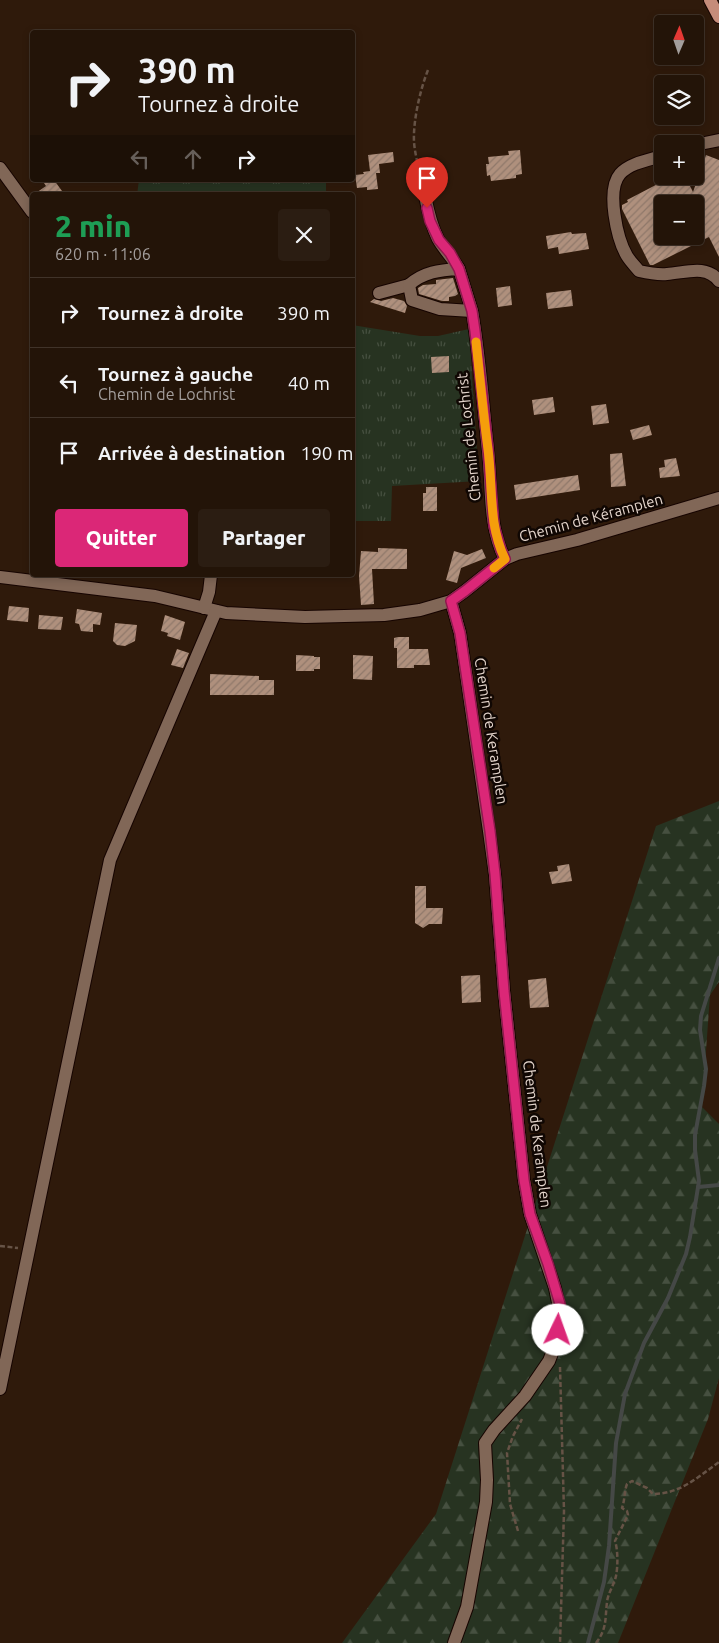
<!DOCTYPE html>
<html lang="fr">
<head>
<meta charset="utf-8">
<style>
  :root { --surface:#231408; --page:#2b1d12; --text:#f1f3f6; --muted:#a39e9c; --line:#403329; --accent:#db2777 }
  body { margin:0; font-family:Ubuntu,sans-serif; background:var(--page); color:var(--text); height:100vh; display:flex; flex-direction:column; font-size:19px; white-space:nowrap }
  * { box-sizing:border-box; margin:0 }
  p { font-size:16px; color:var(--muted) }
  .icon { flex:none; width:28px; height:28px; fill:none; stroke:currentColor; stroke-width:2; stroke-linecap:round; stroke-linejoin:round }
  .map { position:relative; flex:1; overflow:hidden }
  .sheet { position:absolute; left:30px; top:192px; width:325px; height:385px; display:flex; flex-direction:column; background:var(--surface); border-radius:5px; box-shadow:0 2px 8px #0003,0 0 0 1px var(--line) }
  .sheet>* { flex:none }
  .guide { position:absolute; left:30px; top:30px; width:325px; height:152px; border-radius:5px; box-shadow:0 2px 8px #0003,0 0 0 1px var(--line); background:#231408; color:var(--text); overflow:hidden }
  .needle { width:32px; rotate:2deg }
  .tools { position:absolute; left:654px; top:15px; display:grid; gap:10px }
  .tools a { display:grid; place-items:center; width:50px; height:50px; border-radius:5px; background:var(--surface); box-shadow:0 2px 8px #0003,0 0 0 1px var(--line); font-size:25px }
  .pin { position:absolute; display:grid; place-items:center; width:42px; height:42px; color:#fff; margin:-51px -21px; border-radius:50% 50% 50% 0; rotate:-45deg; box-shadow:0 0 5px #0007 }
  .pin .icon { rotate:45deg }
  .me { position:absolute; width:55px; margin:-28px; rotate:3deg; stroke-linejoin:round; filter:drop-shadow(0 0 4px #0008) }
  .turn { display:flex; align-items:center; gap:18px; height:105px; padding:0 25px; font-size:22px }
  .turn .icon { width:65px; height:65px; stroke-width:2.5 }
  .turn b { display:block; font-size:35px; line-height:42px }
  .lanes { display:flex; align-items:center; height:48px; padding:0 25px; background:#0003; justify-content:center; gap:25px; direction:ltr }
  .lanes .off { opacity:.35 }
  .round { display:grid; place-items:center; flex:none; width:52px; height:52px; border-radius:5px; background:var(--page) }
  .head { display:flex; align-items:center; justify-content:space-between; height:85px; padding:0 25px }
  h1 { font-size:30px; font-weight:800; line-height:38px; color:#1e9e55 }
  .button { display:flex; gap:10px; margin-top:auto; padding:10px 25px }
  .button a { flex:1; height:58px; border-radius:5px; background:var(--accent); color:#fff; font-size:20px; font-weight:800; line-height:58px; text-align:center }
  .button a+a { background:var(--page); color:var(--text) }
  ul { padding:0; list-style:none }
  li { display:flex; align-items:center; gap:15px; height:70px; padding:0 25px; border-top:1px solid var(--line) }
  li div { flex:1 }
  li b { display:block; font-size:19px }
  li em { font-style:normal }
  .map>svg:first-child { display:block }
</style>
</head>
<body>
<div class="map">
<svg width="719" height="1643" viewBox="0 0 719 1643">
  <defs>
    <pattern id="grass-tufts" width="24" height="20" patternUnits="userSpaceOnUse" patternTransform="scale(1.25)"><rect width="24" height="20" fill="#273321"/><path d="M3 7l-1-3M5 7V3M7 7l1-3M15 17l-1-3M17 17v-4M19 17l1-3" fill="none" stroke="#465040"/></pattern>
    <pattern id="forest-firs" width="22" height="20" patternUnits="userSpaceOnUse" patternTransform="scale(1.25)"><rect width="22" height="20" fill="#273321"/><path d="M5 1l3.5 6h-7zM16 11l3.5 6h-7z" fill="#465040"/></pattern>
    <pattern id="building-hatch" width="6" height="6" patternUnits="userSpaceOnUse" patternTransform="scale(1.25)"><rect width="6" height="6" fill="#af907d"/><path d="M-1 1l2-2M0 6l6-6M5 7l2-2" fill="none" stroke="#8f786a"/></pattern>
  </defs>
  <rect width="100%" height="100%" fill="#2f1a0b"/>
  <g fill="url(#grass-tufts)">
    <polygon points="139,180 326,180 326,195 137,195"/>
    <polygon points="352,325 420,336 438,336 469,329 479,481 392,486 391,521 353,521"/>
  </g>
  <polygon fill="url(#forest-firs)" points="719,801 719,982 710,995 702,1107 719,1124 719,1378 708,1419 618,1643 342,1643 436,1514 656,826"/>
  <g fill="none" stroke-linecap="round" stroke-linejoin="round">
    <g stroke="#454846" stroke-width="4">
      <polyline points="698,1187 719,1185"/>
      <polyline points="588,1643 604,1582 609,1546 616,1443 625,1394 644,1343 668,1298 686,1254 690,1237 699,1181 695,1150 695,1135 704,1086 706,1069 700,1030 701,1016 719,958"/>
    </g>
  </g>
  <g fill="url(#building-hatch)" fill-rule="evenodd">
    <polygon points="520,150 522,174 516,175 516,178 491,181 490,175 487,176 486,164 489,164 488,157 509,155 508,151"/>
    <polygon points="393,152 394,162 379,164 380,173 376,173 378,189 367,190 367,187 357,188 355,175 364,174 363,172 370,171 368,155"/>
    <path d="M706,155L719,160V257L709,237L653,265H650L622,209V205L628,202L627,200L673,176H685L693,192ZM662,204H695V236H662Z"/>
    <polygon points="42,180 54,180 62,191 56,195 33,195 46,186"/>
    <polygon points="571,232 572,234 586,233 589,249 559,254 558,247 548,249 546,236"/>
    <polygon points="453,278 458,294 455,296 449,297 449,301 442,301 419,294 418,288 423,285 436,284 436,280"/>
    <polygon points="510,286 512,305 498,307 496,288"/>
    <polygon points="571,290 573,306 548,309 546,293"/>
    <polygon points="393,298 404,301 407,306 405,313 370,302 374,299 381,301"/>
    <polygon points="449,356 449,372 432,373 431,357"/>
    <polygon points="553,397 555,412 534,415 532,400"/>
    <polygon points="606,404 609,423 593,425 591,406"/>
    <polygon points="649,425 652,435 633,440 630,430"/>
    <polygon points="622,453 626,486 611,487 610,454"/>
    <polygon points="676,458 680,476 660,478 659,468 665,467 664,460"/>
    <polygon points="578,475 580,490 516,500 514,485"/>
    <polygon points="426,487 437,487 437,511 423,511 423,493 426,493"/>
    <polygon points="378,548 407,549 407,569 372,569 374,604 361,605 359,576 361,551 378,552"/>
    <polygon points="482,549 486,558 461,568 457,583 446,580 454,551 467,555"/>
    <polygon points="9,606 29,608 28,622 7,620"/>
    <polygon points="77,609 102,613 100,625 93,624 93,632 81,631 79,624 75,623"/>
    <polygon points="39,615 63,617 61,630 38,629"/>
    <polygon points="165,615 185,622 180,640 167,636 168,633 161,631"/>
    <polygon points="115,623 137,625 135,641 125,646 117,645 113,641"/>
    <polygon points="398,637 409,637 409,649 428,649 430,665 414,665 414,668 397,668 397,648 394,648 394,638"/>
    <polygon points="177,649 189,653 183,668 171,665"/>
    <polygon points="296,655 314,656 314,657 320,657 320,669 314,669 314,671 296,671"/>
    <polygon points="353,655 373,656 372,680 353,679"/>
    <polygon points="210,674 259,676 259,680 274,680 274,695 210,695"/>
    <polygon points="569,864 572,881 552,884 549,872 558,871 557,866"/>
    <polygon points="415,886 426,886 426,908 443,908 442,924 429,924 423,928 415,923"/>
    <polygon points="480,975 481,1002 462,1003 461,976"/>
    <polygon points="546,978 549,1007 530,1008 528,980"/>
  </g>
  <g fill="none" stroke-linecap="round" stroke-linejoin="round">
    <g stroke="#160400" stroke-width="14">
      <g id="minor">
        <polyline points="695,145 719,140"/>
        <path d="M662,156C649,160 630,163 620,174C606,190 617,239 627,256C630,261 635,266 639,271C648,273 657,275 667,274C685,273 706,264 719,281"/>
        <polyline points="0,168 32,212"/>
        <path d="M425,196C428,211 431,225 438,239C444,250 453,258 459,269"/>
        <polyline points="379,293 409,285"/>
        <path d="M472,311L459,269C440,270 423,272 409,285L412,300L440,309L472,311C480,357 483,404 488,451C492,486 488,526 505,559"/>
        <polyline points="0,577 155,596 226,613 305,617 384,615 420,610 451,601 465,591 505,559 517,554 577,540 719,498"/>
        <polyline points="451,601 460,633 489,831 495,875 504,991 524,1180 530,1214 555,1288 561,1317 556,1343 549,1361 525,1396 494,1430 485,1443 487,1480 486,1502 467,1607 454,1643"/>
        <polyline points="204,608 209,592 211,575"/>
        <polyline points="0,1389 110,860 216,611"/>
      </g>
    </g>
    <g stroke="#160400" stroke-width="14">
      <polyline id="major" points="710,0 719,17"/>
    </g>
    <g stroke="#665346" stroke-width="2.5" stroke-dasharray="5 2.5" stroke-linecap="butt">
      <path d="M422,185C420,171 415,156 414,142C413,121 420,90 428,70"/>
      <polyline points="0,1246 18,1248"/>
      <polyline points="560,1367 564,1511 560,1643"/>
      <polyline points="518,1531 510,1504 507,1453 513,1436 522,1419"/>
      <path d="M596,1643C607,1629 605,1619 607,1602C608,1593 614,1585 616,1576C618,1566 618,1550 615,1541L628,1515L627,1511L622,1508C625,1500 624,1492 627,1484L632,1481L647,1488L653,1494C680,1494 698,1477 719,1462"/>
    </g>
    <use href="#minor" stroke="#816757" stroke-width="12"/>
    <use href="#major" stroke="#c58c7a" stroke-width="12"/>
  </g>
  <g fill="none" stroke-linecap="round" stroke-linejoin="round">
    <g stroke="#8e194d" stroke-width="12">
      <polyline id="route" points="427,208 430,221 439,240 450,253 459,269 472,311 475,331 488,448 494,526 501,550 505,559 465,591 451,601 460,633 490,831 495,874 504,991 524,1180 530,1214 548,1264 560,1304 561,1317 558,1330"/>
    </g>
    <use href="#route" stroke="#db2777" stroke-width="9"/>
    <path stroke="#f59e0b" stroke-width="9" d="M476,342C480,377 483,413 488,449C493,486 488,525 505,559L494,568"/>
  </g>
  <g text-anchor="middle" stroke-width="5" stroke-linejoin="round" paint-order="stroke">
    <g font-size="15" fill="#e5d6cd" stroke="#100703">
      <text transform="translate(469 437) rotate(-96)" y="5">Chemin de Lochrist</text>
      <text transform="translate(591 518) rotate(-15)" y="5">Chemin de Kéramplen</text>
      <text transform="translate(491 731) rotate(81)" y="5">Chemin de Keramplen</text>
      <text transform="translate(537 1134) rotate(83)" y="5">Chemin de Keramplen</text>
    </g>
  </g>
</svg>
<div class="tools">
<a><svg class="needle" viewBox="-14 -14 28 28"><path d="M0-13l5 13h-10z" fill="#e53935"/><path d="M0 13l5-13h-10z" fill="#a39e9c"/></svg></a>
<a><svg class="icon" aria-label="layers" viewBox="0 0 24 24"><path d="M12 4l9 5-9 5-9-5zM3 14l9 5 9-5"/></svg></a>
<a>+</a>
<a>−</a>
</div>
<div class="pin" style="left:427px;top:208px;background:#d93025"><svg class="icon" aria-label="arrive" viewBox="0 0 24 24"><path d="M6 21V4h12l-3 4 3 4H6"/></svg></div>
<svg class="me" style="left:558px;top:1330px" viewBox="-20 -20 40 40"><circle r="19" fill="#fff"/><path d="M0-13L10 11 0 6-10 11z" fill="#db2777"/></svg>
<div class="guide">
<div class="turn"><svg class="icon" aria-label="right" viewBox="0 0 24 24"><path d="M7 20v-9h11M14 6l5 5-5 5"/></svg><div><b>390 m</b>Tournez à droite</div></div>
<div class="lanes"><svg class="icon off" aria-label="left" viewBox="0 0 24 24"><path d="M17 20v-9H6M10 6l-5 5 5 5"/></svg><svg class="icon off" aria-label="ahead" viewBox="0 0 24 24"><path d="M12 20V5M6 11l6-6 6 6"/></svg><svg class="icon" aria-label="right" viewBox="0 0 24 24"><path d="M7 20v-9h11M14 6l5 5-5 5"/></svg></div>
</div>
<section class="sheet">
<div class="head"><div><h1>2 min</h1><p>620 m · 11:06</p></div><a class="round"><svg class="icon" aria-label="close" viewBox="0 0 24 24"><path d="M6 6l12 12M18 6L6 18"/></svg></a></div>
<ul>
<li><svg class="icon" aria-label="right" viewBox="0 0 24 24"><path d="M7 20v-9h11M14 6l5 5-5 5"/></svg><div><b>Tournez à droite</b></div><em>390 m</em></li>
<li><svg class="icon" aria-label="left" viewBox="0 0 24 24"><path d="M17 20v-9H6M10 6l-5 5 5 5"/></svg><div><b>Tournez à gauche</b><p>Chemin de Lochrist</p></div><em>40 m</em></li>
<li><svg class="icon" aria-label="arrive" viewBox="0 0 24 24"><path d="M6 21V4h12l-3 4 3 4H6"/></svg><div><b>Arrivée à destination</b></div><em>190 m</em></li>
</ul>
<div class="button"><a>Quitter</a><a>Partager</a></div>
</section>
</div>
</body>
</html>
